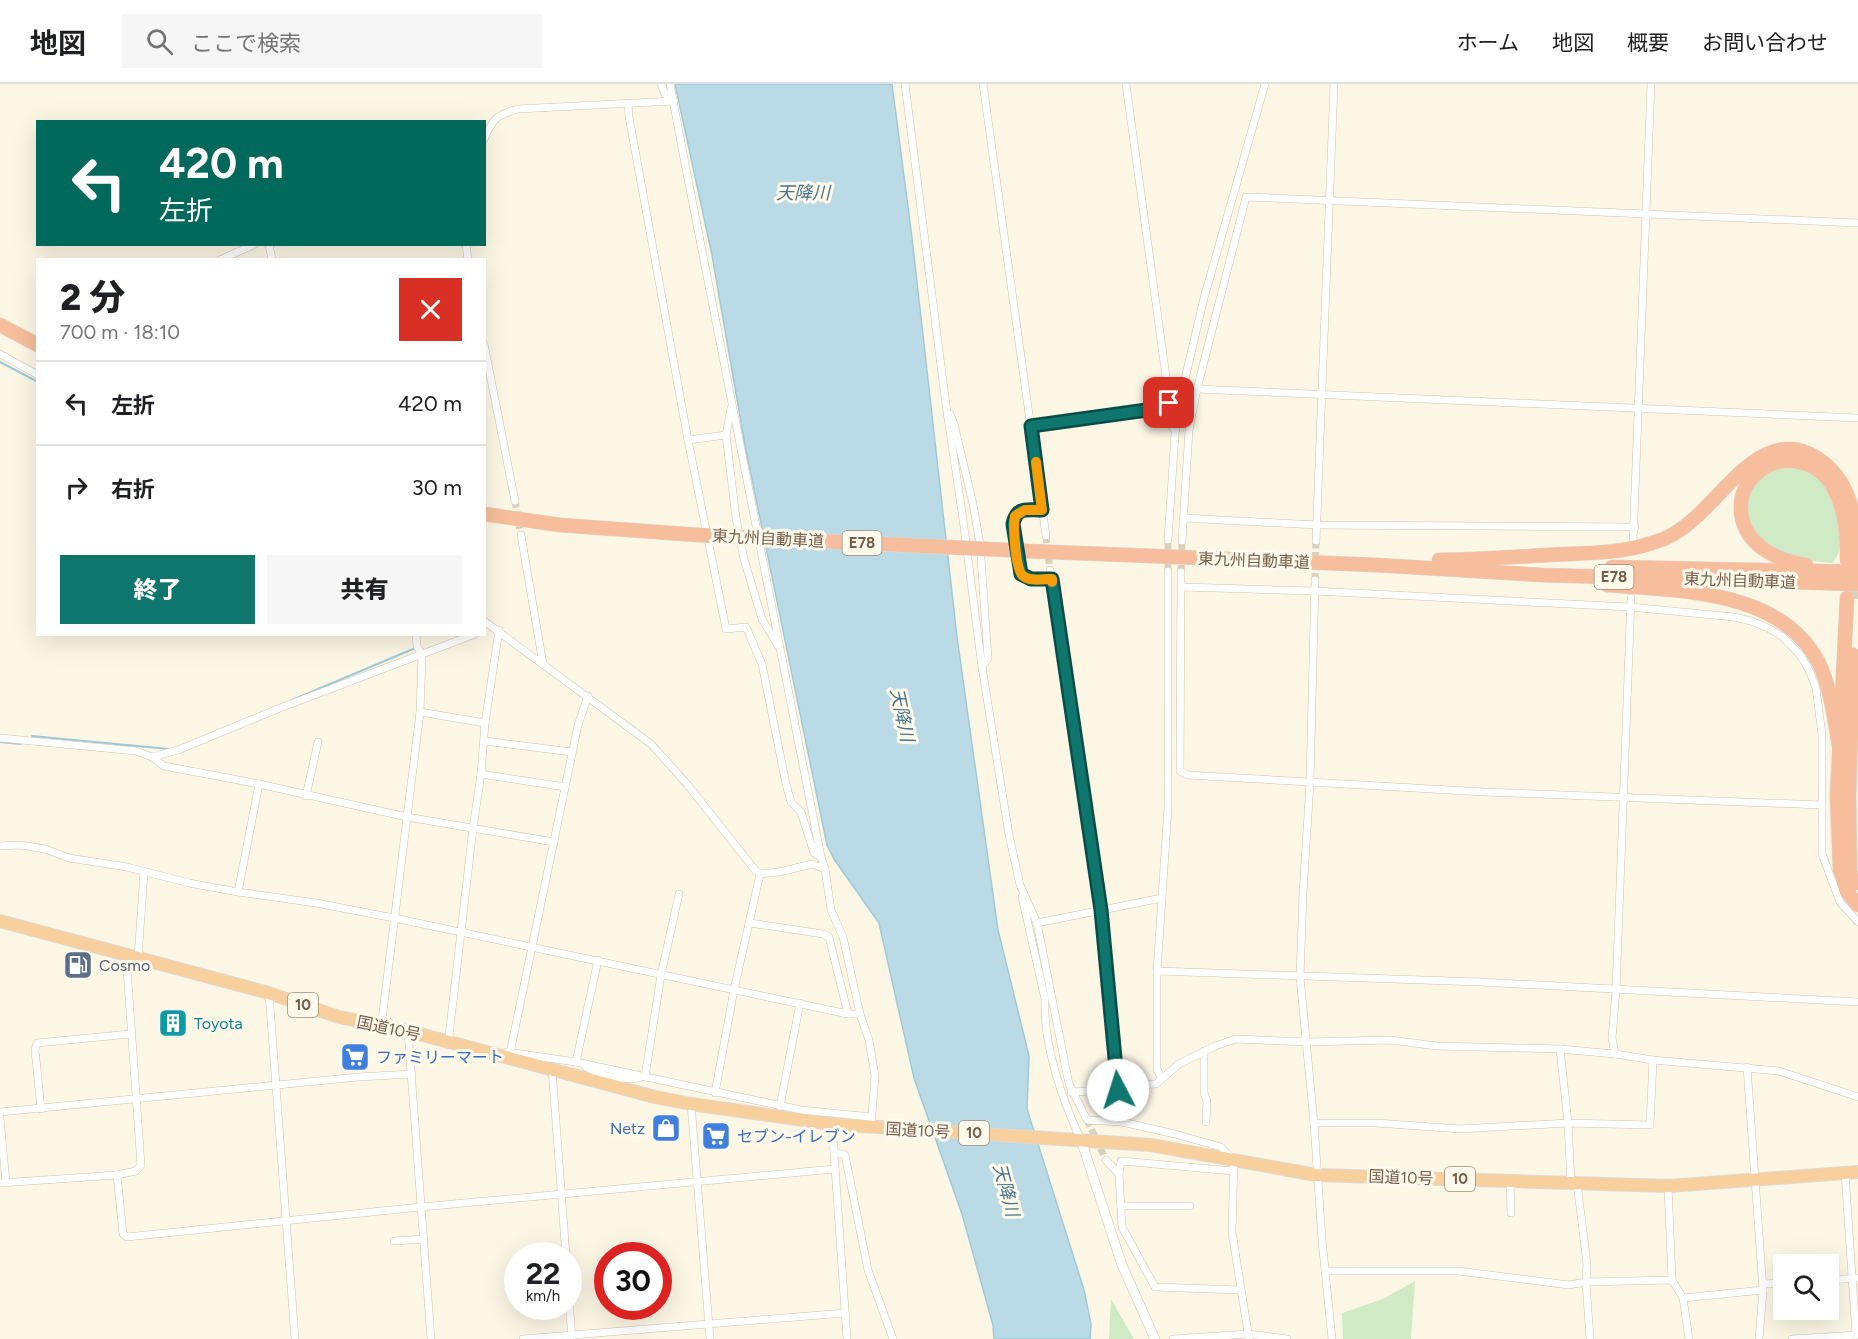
<!DOCTYPE html>
<html lang="ja">
<head>
<meta charset="utf-8">
<style>
  :root { --surface:#fff; --page:#f6f6f6; --text:#202124; --muted:#757577; --line:#e0e0e0; --accent:#0f766e }
  body { margin:0; font-family:Figtree,"Noto Sans JP",sans-serif; background:var(--page); color:var(--text); height:100vh; display:flex; flex-direction:column; font-size:22px; white-space:nowrap }
  * { box-sizing:border-box; margin:0 }
  p { font-size:20px; color:var(--muted) }
  .icon { flex:none; width:33px; height:33px; fill:none; stroke:currentColor; stroke-width:2; stroke-linecap:round; stroke-linejoin:round }
  .map { position:relative; flex:1; overflow:hidden }
  .panel { position:absolute; left:36px; top:174px; width:450px; height:378px; display:flex; flex-direction:column; background:var(--surface); border-radius:0px; box-shadow:0 6px 24px #0002 }
  .panel>* { flex:none }
  .top-card { position:absolute; left:36px; top:36px; width:450px; height:126px; border-radius:0px; box-shadow:0 6px 24px #0002; background:#00695c; color:#fff; overflow:hidden }
  .buttons { position:absolute; left:1773px; top:1170px; display:grid; gap:12px }
  .buttons a { display:grid; place-items:center; width:66px; height:66px; border-radius:0px; background:var(--surface); box-shadow:0 6px 24px #0002; font-size:30px }
  .speed { position:absolute; left:504px; top:1158px; display:flex; gap:12px; font-size:30px; font-weight:700; text-align:center }
  .speed>* { display:grid; place-content:center; width:78px; height:78px; border-radius:50%; background:var(--surface); box-shadow:0 6px 24px #0002; line-height:1 }
  .speed small { font-size:15px; font-weight:400 }
  .speed .limit { border:9px solid #d22; background:#fff; color:#111 }
  .pin { position:absolute; display:grid; place-items:center; width:51px; height:51px; color:#fff; margin:-26px; border-radius:12px; box-shadow:0 3px 9px #0006 }
  .me { position:absolute; width:66px; margin:-33px; rotate:355deg; stroke-linejoin:round; filter:drop-shadow(0 0 4px #0008) }
  .turn { display:flex; align-items:center; gap:21px; height:126px; padding:0 24px; font-size:27px }
  .turn .icon { width:78px; height:78px; stroke-width:2.5 }
  .turn b { display:block; font-size:42px; line-height:51px }
  .round { display:grid; place-items:center; flex:none; width:63px; height:63px; border-radius:0px; background:var(--page) }
  .overview { display:flex; align-items:center; justify-content:space-between; height:102px; padding:0 24px }
  h1 { font-size:36px; font-weight:800; line-height:45px }
  .cta { display:flex; gap:12px; margin-top:auto; padding:12px 24px }
  .cta a { flex:1; height:69px; border-radius:0px; background:var(--accent); color:#fff; font-size:24px; font-weight:800; line-height:69px; text-align:center }
  .cta a+a { background:var(--page); color:var(--text) }
  ul { padding:0; list-style:none }
  li { display:flex; align-items:center; gap:18px; height:84px; padding:0 24px; border-top:2px solid var(--line) }
  li div { flex:1 }
  li b { display:block; font-size:22px }
  li em { font-style:normal }
  header { display:flex; align-items:center; gap:36px; box-sizing:border-box; height:84px; padding:0 30px; background:var(--surface); border-bottom:2px solid var(--line) }
  header strong { font-size:28px }
  nav { display:flex; gap:33px; margin-inline-start:auto; font-size:21px }
  .search { width:420px; height:54px; background:var(--page); display:flex; align-items:center; gap:15px; box-sizing:border-box; padding:0 21px; border-radius:0px; color:var(--muted); font-size:22px }
  .map>svg:first-child { display:block }
</style>
</head>
<body>
<header>
<strong>地図</strong>
<div class="search"><svg class="icon" aria-label="search" viewBox="0 0 24 24"><circle cx="10" cy="10" r="6"/><path d="M15 15l6 6"/></svg>ここで検索</div>
<nav><a>ホーム</a><a>地図</a><a>概要</a><a>お問い合わせ</a></nav>
</header>
<div class="map">
<svg width="1858" height="1255" viewBox="0 0 1858 1255">
  <rect width="100%" height="100%" fill="#fcf6e5"/>
  <g fill="#cfeac4">
    <path d="M1789,382C1797,384 1805,385 1812,390C1832,404 1843,439 1840,462C1840,468 1836,474 1833,479C1816,478 1784,473 1769,463C1748,450 1740,418 1756,397C1764,388 1778,384 1789,382Z"/>
    <polygon points="1415,1197 1411,1255 1343,1255 1342,1229 1383,1215"/>
    <polygon points="1111,1215 1134,1255 1109,1255"/>
  </g>
  <polygon fill="#badbe6" stroke="#a0c9d8" stroke-width="1.5" points="675,0 892,0 912,154 957,553 998,846 1029,972 1027,1025 1084,1206 1091,1240 1090,1255 994,1255 993,1241 962,1130 914,994 879,839 834,775 827,761 745,361 712,171"/>
  <g fill="none" stroke-linecap="round" stroke-linejoin="round">
    <g stroke="#a0c9d8" stroke-width="2">
      <polyline points="0,278 38,298"/>
      <polyline points="484,543 484,544"/>
      <polyline points="292,616 413,565"/>
      <polyline points="32,652 169,665"/>
      <polyline points="0,658 21,660"/>
    </g>
    <g stroke="#dad0be" stroke-width="7" stroke-dasharray="7 3.5" stroke-linecap="butt">
      <polyline points="515,417 521,451"/>
      <polyline points="1046,452 1050,486"/>
      <polyline points="1168,487 1168,456"/>
      <polyline points="1181,488 1182,457"/>
      <polyline points="1315,496 1316,457"/>
      <polyline points="1087,1036 1106,1076"/>
    </g>
    <polyline stroke="#dad0be" stroke-width="14" stroke-dasharray="14 7" stroke-linecap="butt" points="1855,515 1856,489"/>
    <g stroke="#d0c1ae" stroke-width="8">
      <g id="minor">
        <polyline points="661,0 665,10 673,17"/>
        <path d="M670,0C718,258 771,515 821,773L825,785L831,826L843,853L860,930L869,956L875,992L871,1043"/>
        <polyline points="905,0 946,321 962,428 982,583 1009,751 1020,801 1037,839 1069,1000 1087,1036 1122,1038 1175,1050 1221,1063 1234,1076 1232,1148 1249,1255"/>
        <polyline points="983,0 1046,452"/>
        <polyline points="1126,0 1173,344"/>
        <polyline points="628,20 629,33 688,356 726,545 746,543 762,580 786,700 791,718 801,728 814,769 821,773"/>
        <path d="M484,55C493,35 496,31 518,25L673,17"/>
        <polyline points="269,160 272,176"/>
        <polyline points="466,160 468,176"/>
        <polyline points="220,176 255,160"/>
        <polyline points="484,260 515,417"/>
        <polyline points="0,270 38,291"/>
        <polyline points="1197,305 1858,334"/>
        <polyline points="731,324 726,351 736,434 744,475 762,535 778,562"/>
        <polyline points="950,330 954,340 973,420 980,460 988,574 982,583"/>
        <polyline points="1031,342 1154,325 1169,319"/>
        <polyline points="688,356 726,351"/>
        <path d="M1042,426H1025L1015,432C1013,442 1015,485 1023,492C1030,498 1043,495 1051,495"/>
        <polyline points="1184,434 1317,441 1635,443"/>
        <polyline points="521,451 543,580"/>
        <polyline points="1168,456 1175,350 1181,312 1204,214 1265,0"/>
        <polyline points="1182,457 1189,346 1197,305 1246,113 1858,139"/>
        <polyline points="1316,457 1334,0"/>
        <polyline points="1633,458 1651,0"/>
        <polyline points="1050,486 1101,826 1122,1038"/>
        <polyline points="1181,488 1180,687 1188,691 1484,708 1822,721"/>
        <polyline points="1315,496 1310,699 1303,809 1300,893 1314,1039 1322,1156 1332,1255"/>
        <polyline points="1182,503 1314,507 1630,523 1734,533 1751,537 1768,544 1783,553 1801,572 1810,588 1816,604 1822,651 1822,770 1840,818 1858,838"/>
        <polyline points="484,537 651,660 687,700 755,786 760,790 779,788 812,780 825,785"/>
        <polyline points="420,628 485,639"/>
        <polyline points="0,654 136,667 152,673 164,682 259,700 407,733 554,758"/>
        <polyline points="485,657 572,668"/>
        <polyline points="152,673 178,666 280,624 475,550"/>
        <polyline points="481,690 565,703"/>
        <polyline points="306,712 318,658"/>
        <polyline points="0,762 21,761 45,765 69,774 127,783 189,799 238,808 316,819 394,834 848,930 860,930"/>
        <polyline points="238,808 259,700"/>
        <path d="M1022,813L1045,915C1043,960 1062,1016 1081,1056"/>
        <polyline points="750,839 823,850 829,853 848,930"/>
        <polyline points="1037,839 1162,814"/>
        <polyline points="138,874 144,788"/>
        <polyline points="1157,887 1480,898 1858,918"/>
        <polyline points="269,909 295,1255"/>
        <polyline points="389,938 382,936 420,628 422,571 417,562 416,550"/>
        <polyline points="408,947 431,1255"/>
        <polyline points="449,952 473,744 481,690 485,639 499,546"/>
        <polyline points="1560,965 1568,1039 1571,1099"/>
        <polyline points="1204,967 1204,1009 1207,1017 1206,1038"/>
        <polyline points="507,968 576,978 801,1026 871,1033"/>
        <polyline points="510,969 578,641 588,612"/>
        <polyline points="1615,970 1612,954 1616,906 1631,514"/>
        <polyline points="576,978 598,876"/>
        <path d="M586,983C602,993 620,996 639,994"/>
        <polyline points="1747,983 1763,1206 1759,1255"/>
        <polyline points="552,985 566,1172"/>
        <polyline points="645,993 661,891 679,810"/>
        <polyline points="1162,995 1157,985 1157,887 1168,724 1168,487"/>
        <polyline points="1071,1008 1118,1006 1137,1001 1156,1000 1179,980 1215,962 1236,955 1307,958 1390,956 1437,962 1560,965 1615,970 1653,976 1779,987 1858,1013"/>
        <polyline points="715,1009 734,906 760,790"/>
        <polyline points="691,1020 710,1255"/>
        <polyline points="780,1022 800,919"/>
        <polyline points="41,1025 35,966 37,959 130,950"/>
        <polyline points="0,1028 358,993 412,990"/>
        <polyline points="0,1034 6,1099"/>
        <polyline points="1314,1039 1376,1039 1461,1045 1568,1039 1650,1041 1653,976"/>
        <polyline points="832,1040 847,1255"/>
        <polyline points="834,1068 845,1071 868,1186 893,1255"/>
        <polyline points="1106,1076 1119,1090 1122,1143 1155,1203 1240,1206"/>
        <polyline points="1845,1089 1856,1251"/>
        <polyline points="1119,1090 1121,1077 1233,1087"/>
        <polyline points="117,1091 136,1087 141,1081 126,871"/>
        <polyline points="1510,1098 1511,1129"/>
        <polyline points="0,1099 117,1091 123,1150 127,1153 421,1123 835,1085"/>
        <polyline points="1577,1099 1587,1180 1586,1198 1590,1255"/>
        <polyline points="1668,1102 1672,1196"/>
        <polyline points="1121,1122 1190,1122"/>
        <polyline points="394,1157 424,1155"/>
        <polyline points="1325,1187 1458,1187 1569,1201 1586,1198 1672,1196 1683,1214 1763,1206"/>
        <polyline points="1828,1196 1858,1194"/>
        <polyline points="1763,1200 1784,1199"/>
        <polyline points="568,1205 572,1255"/>
        <polyline points="1683,1214 1689,1255"/>
        <polyline points="523,1255 845,1229"/>
        <polyline points="1173,1255 1248,1250 1287,1255"/>
        <polyline points="1792,1255 1858,1251"/>
      </g>
    </g>
    <g stroke="#d0c1ae" stroke-width="10">
      <polyline id="tertiary" points="1081,1056 1122,1181 1155,1255"/>
    </g>
    <g stroke="#ded8d4" stroke-width="14">
      <polyline id="trunk" points="0,837 269,909 339,933 408,947 655,1013 691,1020 832,1040 1151,1061 1316,1091 1668,1102 1858,1088"/>
    </g>
    <g stroke="#ded8d4" stroke-width="15">
      <g id="motorway">
        <polyline points="0,241 38,261"/>
        <polyline points="484,430 560,441 698,451"/>
        <polyline points="1026,467 1376,481 1542,491 1858,500"/>
        <path d="M1439,476C1475,476 1512,473 1548,471C1583,469 1619,470 1652,459C1668,455 1683,445 1695,434C1731,402 1771,335 1825,380C1855,405 1857,445 1856,481"/>
        <path d="M1806,481C1775,476 1740,459 1741,422C1741,410 1747,398 1756,390C1766,380 1780,376 1794,377C1841,382 1848,439 1847,476"/>
        <polyline points="1612,483 1858,488"/>
        <path d="M1607,501C1680,507 1788,505 1822,586C1832,612 1835,640 1840,667"/>
        <polyline points="1847,514 1837,712 1840,785 1847,808 1858,821"/>
        <polyline points="1853,800 1850,788 1849,712 1853,571"/>
      </g>
    </g>
    <use href="#minor" stroke="#fff" stroke-width="7"/>
    <use href="#tertiary" stroke="#fff" stroke-width="9"/>
    <use href="#trunk" stroke="#f8d09d" stroke-width="12"/>
    <use href="#motorway" stroke="#f6be9c" stroke-width="14"/>
    <g stroke="#ded8d4" stroke-width="15" stroke-linecap="butt">
      <polyline id="motorway-bridge" points="698,451 1026,467"/>
    </g>
    <use href="#motorway-bridge" stroke="#f6be9c" stroke-width="14"/>
  </g>
  <g fill="none" stroke-linecap="round" stroke-linejoin="round">
    <g stroke="#0a4d48" stroke-width="15">
      <path id="route" d="M1118,1006L1101,826L1052,495H1031L1021,490L1013,440C1017,422 1027,426 1042,426L1031,342L1154,325L1169,319"/>
    </g>
    <use href="#route" stroke="#0f766e" stroke-width="10"/>
    <path stroke="#f59e0b" stroke-width="10" d="M1036,378L1042,426H1025L1015,432C1013,442 1015,485 1023,492C1030,498 1044,495 1052,495V498"/>
  </g>
  <defs>
    <g id="fuel-square" transform="scale(1.5)"><rect x="-9" y="-9" width="18" height="18" rx="4" fill="#5c6f8a" stroke="#fff9ec"/><path d="M-5.5-6h7V0h2V4h1.3V-2.5L3-4.5l.8-.8L6-3V5H2.5V1h-1V6h-7ZM-4.2-4.7v3.2H.2V-4.7Z" fill="#fff"/></g>
    <g id="building-square" transform="scale(1.5)"><rect x="-9" y="-9" width="18" height="18" rx="4" fill="#0f9aa8" stroke="#fff9ec"/><path d="M-4-6H4V6H1V3H-1V6H-4ZM-2.5-4.3h1.7v1.8h-1.7ZM.8-4.3h1.7v1.8H.8ZM-2.5-1h1.7V.8h-1.7ZM.8-1h1.7V.8H.8Z" fill="#fff"/></g>
    <g id="supermarket-square" transform="scale(1.5)"><rect x="-9" y="-9" width="18" height="18" rx="4" fill="#3f7fe0" stroke="#fff9ec"/><path d="M-6-5.5h2.5l.6 2H6L4.5 2H-2.5L-4.4-4H-6ZM-1.5 3.2a1.3 1.3 0 1 0 .1 0ZM3 3.2a1.3 1.3 0 1 0 .1 0Z" fill="#fff"/></g>
    <g id="shop-square" transform="scale(1.5)"><rect x="-9" y="-9" width="18" height="18" rx="4" fill="#3f7fe0" stroke="#fff9ec"/><path d="M-5-2.5h2.3a2.7 3.5 0 0 1 5.4 0H5L5.5 6h-11ZM-1.5-2.5h3a1.5 2.3 0 0 0-3 0Z" fill="#fff"/></g>
  </defs>
  <g fill-rule="evenodd">
    <use href="#fuel-square" x="78" y="881"/>
    <use href="#building-square" x="173" y="939"/>
    <use href="#supermarket-square" x="355" y="973"/>
    <use href="#shop-square" x="666" y="1044"/>
    <use href="#supermarket-square" x="716" y="1052"/>
  </g>
  <g text-anchor="middle" stroke-width="6" stroke-linejoin="round" paint-order="stroke">
    <g fill="#fff9ec" stroke="#9e8c7b" stroke-width="1.5">
      <rect x="842.5" y="447" width="39" height="24" rx="4.5"/>
      <rect x="1594.5" y="481" width="39" height="24" rx="4.5"/>
      <rect x="288" y="909" width="30" height="24" rx="4.5"/>
      <rect x="959" y="1037" width="30" height="24" rx="4.5"/>
      <rect x="1445" y="1083" width="30" height="24" rx="4.5"/>
    </g>
    <g font-size="15" font-weight="bold" fill="#755e4a">
      <text x="862" y="464">E78</text>
      <text x="1614" y="498">E78</text>
      <text x="303" y="926">10</text>
      <text x="974" y="1054">10</text>
      <text x="1460" y="1100">10</text>
    </g>
    <g font-size="16" fill="#755e4a" stroke="#fff9ec">
      <text transform="translate(768 454) rotate(3)" y="6">東九州自動車道</text>
      <text transform="translate(1254 476) rotate(2)" y="6">東九州自動車道</text>
      <text transform="translate(1740 496) rotate(2)" y="6">東九州自動車道</text>
      <text transform="translate(389 944) rotate(12)" y="6">国道10号</text>
      <text transform="translate(918 1046) rotate(3)" y="6">国道10号</text>
      <text transform="translate(1401 1093) rotate(2)" y="6">国道10号</text>
    </g>
    <g font-size="16" fill="#4e5e75" stroke="#fff9ec" text-anchor="start">
      <text x="99" y="887">Cosmo</text>
    </g>
    <g font-size="16" fill="#0d838f" stroke="#fff9ec" text-anchor="start">
      <text x="194" y="945">Toyota</text>
    </g>
    <g font-size="16" fill="#366cbe" stroke="#fff9ec" text-anchor="start">
      <text x="376" y="979">ファミリーマート</text>
      <text x="645" y="1050" text-anchor="end">Netz</text>
      <text x="737" y="1058">セブン-イレブン</text>
    </g>
    <g font-size="18" font-style="italic" fill="#447689" stroke="#fff9ec">
      <text x="803" y="115">天降川</text>
      <text transform="translate(902 631) rotate(78)" y="6">天降川</text>
      <text transform="translate(1006 1106) rotate(75)" y="6">天降川</text>
    </g>
  </g>
</svg>
<div class="buttons">
<a><svg class="icon" aria-label="search" viewBox="0 0 24 24"><circle cx="10" cy="10" r="6"/><path d="M15 15l6 6"/></svg></a>
</div>
<div class="speed"><div>22<small>km/h</small></div><div class="limit">30</div></div>
<div class="pin" style="left:1169px;top:319px;background:#d93025"><svg class="icon" aria-label="arrive" viewBox="0 0 24 24"><path d="M6 21V4h12l-3 4 3 4H6"/></svg></div>
<svg class="me" style="left:1118px;top:1006px" viewBox="-20 -20 40 40"><circle r="19" fill="#fff"/><path d="M0-13L10 11 0 6-10 11z" fill="#0f766e"/></svg>
<div class="top-card">
<div class="turn"><svg class="icon" aria-label="left" viewBox="0 0 24 24"><path d="M17 20v-9H6M10 6l-5 5 5 5"/></svg><div><b>420 m</b>左折</div></div>
</div>
<section class="panel">
<div class="overview"><div><h1>2 分</h1><p>700 m · 18:10</p></div><a class="round" style="background:#d93025;color:#fff"><svg class="icon" aria-label="close" viewBox="0 0 24 24"><path d="M6 6l12 12M18 6L6 18"/></svg></a></div>
<ul>
<li><svg class="icon" aria-label="left" viewBox="0 0 24 24"><path d="M17 20v-9H6M10 6l-5 5 5 5"/></svg><div><b>左折</b></div><em>420 m</em></li>
<li><svg class="icon" aria-label="right" viewBox="0 0 24 24"><path d="M7 20v-9h11M14 6l5 5-5 5"/></svg><div><b>右折</b></div><em>30 m</em></li>
</ul>
<div class="cta"><a>終了</a><a>共有</a></div>
</section>
</div>
</body>
</html>
